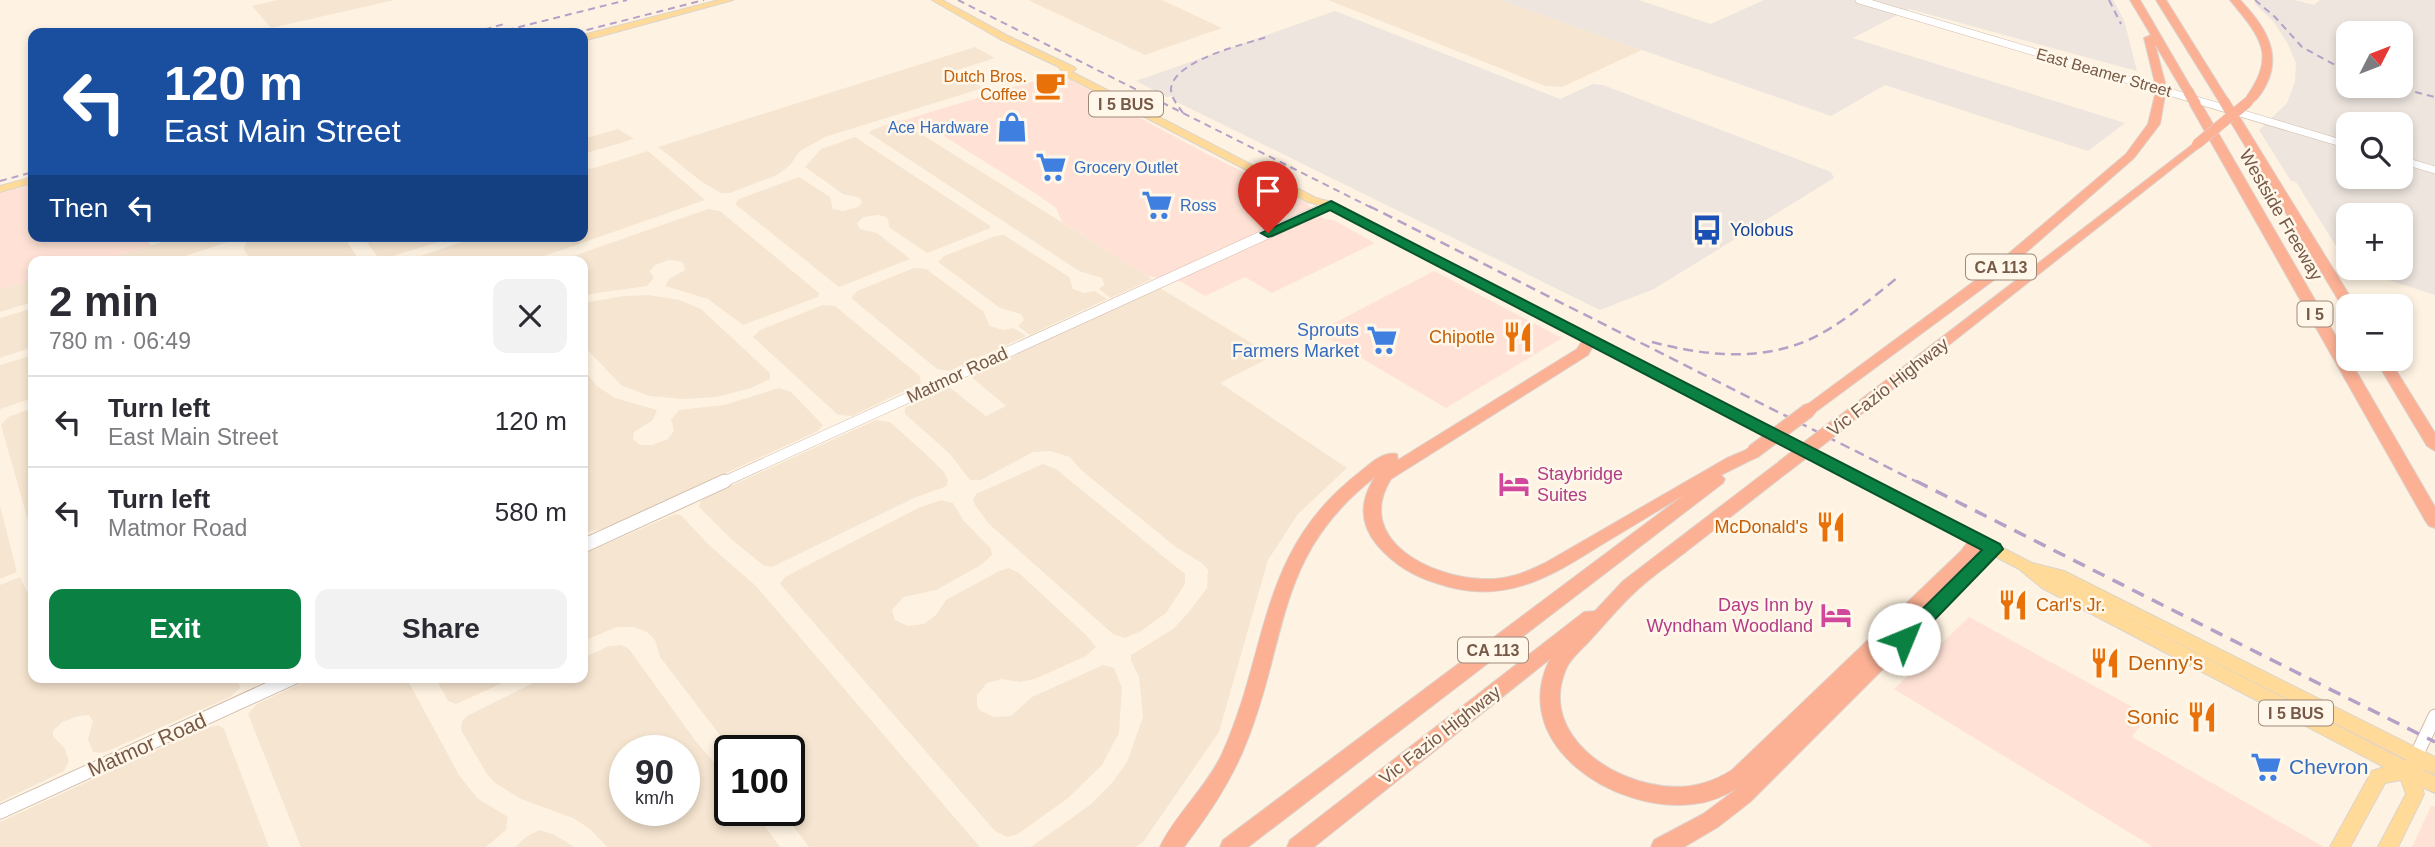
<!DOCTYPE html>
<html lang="en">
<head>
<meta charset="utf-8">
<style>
  :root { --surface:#fff; --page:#f2f2f3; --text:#2b2b33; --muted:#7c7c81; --line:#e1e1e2; --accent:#0b8043 }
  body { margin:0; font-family:Arial,sans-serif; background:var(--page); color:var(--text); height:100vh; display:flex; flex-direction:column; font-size:26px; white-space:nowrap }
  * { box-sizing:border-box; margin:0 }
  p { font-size:23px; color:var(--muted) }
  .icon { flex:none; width:38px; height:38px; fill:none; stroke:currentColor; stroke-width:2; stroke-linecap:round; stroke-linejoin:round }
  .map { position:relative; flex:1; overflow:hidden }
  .sheet { position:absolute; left:28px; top:256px; width:560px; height:427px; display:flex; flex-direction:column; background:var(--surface); border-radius:14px; box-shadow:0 4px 10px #0003 }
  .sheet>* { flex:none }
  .guide { position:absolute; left:28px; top:28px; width:560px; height:214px; border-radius:14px; box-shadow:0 4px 10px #0003; background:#1a4fa0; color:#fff; overflow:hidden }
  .needle { width:46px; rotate:48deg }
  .controls { position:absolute; left:2336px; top:21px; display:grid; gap:14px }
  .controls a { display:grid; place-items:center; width:77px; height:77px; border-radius:14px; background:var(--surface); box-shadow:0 4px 10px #0003; font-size:35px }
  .speed { position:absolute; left:609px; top:735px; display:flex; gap:14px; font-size:35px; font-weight:700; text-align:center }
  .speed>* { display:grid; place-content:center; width:91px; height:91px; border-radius:50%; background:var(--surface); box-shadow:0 4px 10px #0003; line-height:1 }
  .speed small { font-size:18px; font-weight:400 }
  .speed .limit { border:4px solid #111; border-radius:10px; background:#fff; color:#111 }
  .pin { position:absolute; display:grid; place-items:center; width:60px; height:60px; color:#fff; margin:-72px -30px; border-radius:50% 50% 50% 0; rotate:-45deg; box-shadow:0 0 7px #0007 }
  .pin .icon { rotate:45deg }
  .me { position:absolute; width:77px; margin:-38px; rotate:45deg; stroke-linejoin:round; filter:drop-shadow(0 0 5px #0008) }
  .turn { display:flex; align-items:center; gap:24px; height:147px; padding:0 21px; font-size:32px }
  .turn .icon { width:91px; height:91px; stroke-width:2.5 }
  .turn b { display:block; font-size:49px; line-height:60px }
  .then { display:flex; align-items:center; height:66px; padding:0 21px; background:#0003; gap:14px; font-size:26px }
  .round { display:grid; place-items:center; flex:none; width:74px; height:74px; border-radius:14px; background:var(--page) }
  .headline { display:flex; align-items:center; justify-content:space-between; height:119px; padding:0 21px }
  h1 { font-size:42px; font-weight:700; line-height:52px }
  .primary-button { display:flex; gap:14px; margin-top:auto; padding:14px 21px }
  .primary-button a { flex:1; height:80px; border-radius:14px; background:var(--accent); color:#fff; font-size:28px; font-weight:700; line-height:80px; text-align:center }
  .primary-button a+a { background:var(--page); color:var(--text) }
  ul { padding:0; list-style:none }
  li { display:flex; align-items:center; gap:21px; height:91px; padding:0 21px; border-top:2px solid var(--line) }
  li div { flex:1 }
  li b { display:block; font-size:26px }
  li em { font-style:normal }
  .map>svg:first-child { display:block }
</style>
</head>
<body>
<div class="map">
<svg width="2435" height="847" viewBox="0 0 2435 847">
  <rect width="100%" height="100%" fill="#fef3e2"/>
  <g fill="#f6e5d0" fill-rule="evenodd">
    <polygon points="278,0 395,0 271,28 252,6"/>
    <polygon points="1028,0 1162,0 1222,28 1145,55"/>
    <polygon points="1328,0 1499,0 1642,50 1562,87 1545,86"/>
    <polygon points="975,47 995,58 954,71 983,88 825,137 800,151 790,165 777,175 730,193 721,193 702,182 658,147"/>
    <polygon points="899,120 1152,279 1111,298 1099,289 1104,285 1102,278 1079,271 869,133 872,130"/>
    <polygon points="618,129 634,139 583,154 583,139"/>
    <polygon points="855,137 989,225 991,228 927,253 890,228 887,217 878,215 863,217 857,223 860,229 877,233 910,259 839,287 735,204 739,199 799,177 830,197 833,209 843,211 858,207 862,202 860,198 843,194 805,167 821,149"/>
    <polygon points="648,151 705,200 530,261 405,261 480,236 583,236 583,165 591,169"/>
    <polygon points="708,209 720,211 819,293 818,297 743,325 708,299 665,286 669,279 685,270 683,262 669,260 655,265 650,271 654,278 647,286 583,295 583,261 559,261"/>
    <polygon points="1004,235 1069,277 1073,289 1084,293 1095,291 1107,299 1030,335 1018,326 1024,320 1021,314 1000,308 938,262 944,256 996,236"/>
    <polygon points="183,236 343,236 360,261 251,261 244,249 246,241 237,239 170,261 97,261"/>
    <polygon points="362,236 458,236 383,259 378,257"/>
    <polygon points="914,268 926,269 983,311 990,326 1003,330 1014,328 1026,336 949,371 937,369 851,298 857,291"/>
    <polygon points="33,278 33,302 0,312 0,288"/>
    <polygon points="1160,288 1273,356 1220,383 1347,468 1298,514 1268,560 1219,732 1143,842 1136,847 1031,847 1090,805 1112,783 1127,762 1143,717 1139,677 1131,660 1131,655 1173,629 1188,613 1207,588 1208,570 1202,563 1177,548 1081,470 1070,457 1050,451 1033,452 981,480 970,480 950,454 905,414 905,408 948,386 986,416 1006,406 970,376"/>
    <polygon points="649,295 680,300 701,309 770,373 770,379 751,388 717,397 683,399 649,396 621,385 583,345 583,303 624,296"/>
    <polygon points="823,305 835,306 920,376 921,383 852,416 838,415 753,337 760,330"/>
    <polygon points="33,308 33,347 0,358 0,318"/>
    <polygon points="33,355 33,398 0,409 0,365"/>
    <polygon points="583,369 597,386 615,398 657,410 653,420 634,432 633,439 640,445 652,445 668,439 674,431 671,420 679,410 724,405 779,388 791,392 823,425 818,431 603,529 586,532 583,530"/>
    <polygon points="33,408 33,538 1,425 8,417"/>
    <polygon points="876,420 890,422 928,456 944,472 948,480 947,486 914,498 772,567 763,565 731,539 699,507 700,502 706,497"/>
    <polygon points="1043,464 1056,469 1185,574 1185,584 1166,613 1141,631 1125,638 1113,634 989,524 975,505 973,500 976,494"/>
    <polygon points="941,500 953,503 964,521 991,549 992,555 981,565 936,590 904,597 892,610 895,620 908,626 924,624 936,615 946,600 999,571 1009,568 1019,573 1087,636 1096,647 1086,656 1035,679 1019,682 1002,679 987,683 977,695 977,706 981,711 994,717 1011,716 1032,697 1103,665 1114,668 1122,688 1119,733 1102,765 1068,798 1018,834 1007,837 995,831 780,584 785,577 918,508"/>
    <polygon points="0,506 17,572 0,579"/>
    <polygon points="675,514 681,515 709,545 756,586 980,847 809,847 781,810 789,810 789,751 732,751 660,657 655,640 647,632 634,627 617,627 583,641 583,554"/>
    <polygon points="20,577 33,604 33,677 237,677 240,688 230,697 103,753 93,752 88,739 93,721 89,715 78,716 62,722 53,731 53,736 65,749 69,761 64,771 0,802 0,585"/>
    <path d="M621,645L629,649L697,743L730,780V810H753L780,847H607L590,829L573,818L521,799L495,783L487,774L461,730L462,721L467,716L545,677H583V658L609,646ZM625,751H684V810H625Z"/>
    <polygon points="315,677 406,677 459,775 477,798 508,817 506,830 486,847 301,847 248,714 257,704"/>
    <polygon points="435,677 516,677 456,704 448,701"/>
    <polygon points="218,725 224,729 269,847 0,847 0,822 202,729"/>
    <polygon points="540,830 555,835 574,847 515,847 526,837"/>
  </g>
  <g fill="#ffe2d5">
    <polygon points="1054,75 1065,77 1205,153 1305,202 1323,219 1333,220 1375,243 1272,293 1245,277 1205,296 1180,281 1147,276 1062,222 1056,208 1035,193 942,135 913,129 901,121"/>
    <polygon points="33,185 33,236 146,236 151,246 99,261 33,261 33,280 0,290 0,193"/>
    <polygon points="1434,271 1562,338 1446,408 1317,332"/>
    <polygon points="1969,617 2147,715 2132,737 2324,847 2153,847 1894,689"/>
    <polygon points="2431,806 2435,806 2435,847 2412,847"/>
  </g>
  <g fill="#ede5de" fill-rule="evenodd">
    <polygon points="1499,0 1639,0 1711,24 1764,0 2113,0 2124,20 2137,71 1909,9 1853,38 2125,123 2088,151 1885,85 1831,116"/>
    <path d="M2258,0H2294L2314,5L2320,0H2435V295L2351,268H2401V215H2348V265L2296,182L2291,181L2259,130L2287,103L2295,82L2296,63L2288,44L2273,21L2254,3ZM2348,33H2401V86H2348ZM2348,124H2401V177H2348Z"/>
    <polygon points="1335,11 1560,99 1593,84 1603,85 1831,172 1834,178 1654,289 1600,310 1175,101 1173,96 1167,97 1136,81"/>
  </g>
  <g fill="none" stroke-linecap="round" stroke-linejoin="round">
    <g stroke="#d2bdab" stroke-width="8">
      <g id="minor-far2">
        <polyline points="1859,0 2348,145"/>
        <polyline points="2401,160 2435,170"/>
        <polyline points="1324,208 1331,205"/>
      </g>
    </g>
    <g stroke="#d2bdab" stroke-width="11">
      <polyline id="minor-far1" points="721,483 1328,206"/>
    </g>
    <g stroke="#d2bdab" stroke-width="15">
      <g id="minor">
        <polyline points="583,546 725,481"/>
        <polyline points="2416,756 2435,716"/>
        <polyline points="0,812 295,677"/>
      </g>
    </g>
    <g stroke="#dcd4cf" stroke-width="2">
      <g id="major">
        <polygon points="719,0 733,0 583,41 583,35"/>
        <path d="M932,0H942L1006,35L1074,67L1076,69L1072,72L1316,198L1335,203L2032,563L2064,571L2435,757V774L2419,768L2435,776V793L2422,787L2424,794L2398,847H2378L2406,794L2401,780L2385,783L2350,847H2330L2372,771L2384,767L2042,588L2019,569L1327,207L1308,202L1064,75L1059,67L1000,39ZM2053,579L2407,760L2406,761Z"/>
        <polygon points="33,177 33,183 0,192 0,186"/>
      </g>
    </g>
    <g stroke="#dcd4cf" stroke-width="2">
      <g id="highway">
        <polygon points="2130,0 2140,0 2193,91 2192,93 2184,93 2155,44 2165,83 2160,86 2155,83 2144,38 2151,35"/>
        <polygon points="2156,0 2166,0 2229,101 2228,103 2220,103"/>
        <path d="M2230,0H2240C2263,24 2283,52 2266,85C2262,93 2256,102 2248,105L2243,102C2277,56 2263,40 2230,0Z"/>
        <polygon points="2160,92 2165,95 2160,124 2134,158 1998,277 1814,413 1804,413 1801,410 1804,407 1988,271 2126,154 2148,124 2155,95"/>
        <polygon points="2196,102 2202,105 2435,507 2435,528 2429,526 2426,522 2190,105"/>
        <polygon points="2233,113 2239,116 2356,306 2348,306 2348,310 2342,306 2227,116"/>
        <polygon points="2197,141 2203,144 2201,146 1845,427 1833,427 1831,424 1833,421"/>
        <path d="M1589,337L1596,341L1588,355L1391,479C1353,540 1432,578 1483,579C1506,580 1525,573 1545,563L1727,458L1753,447L1761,452L1759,456L1721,475L1725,479L1723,483L1248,847H1220L1223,840L1684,495C1656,512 1629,528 1601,545C1547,579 1502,606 1436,583C1413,576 1394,564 1378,546C1359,524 1360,500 1375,477C1275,555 1289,635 1247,741C1232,780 1209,814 1184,847H1160C1175,815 1206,788 1222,754C1270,648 1257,551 1360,472C1370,464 1383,451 1397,454L1398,460L1577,349L1584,338Z"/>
        <polygon points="2375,359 2389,359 2435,433 2435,451 2427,446"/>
        <path d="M1782,463L1788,464L1790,468L1788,472C1753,499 1718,527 1683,554C1666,567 1648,579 1633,594C1619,607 1606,623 1593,637C1585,647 1571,657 1566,669C1545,718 1582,758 1625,776C1662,791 1698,792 1732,770L1961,551C1968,542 1972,533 1984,537L1987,541L1975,557L1988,545H2000L2003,549L1750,802L1718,827L1684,847H1651L1654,840L1703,814L1738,788C1724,796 1709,803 1693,804C1616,814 1507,745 1550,659L1314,847H1287L1290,840L1584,612L1595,611L1623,581L1776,464Z"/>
      </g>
    </g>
    <use href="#minor-far2" stroke="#fff" stroke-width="7"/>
    <use href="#minor-far1" stroke="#fff" stroke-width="10"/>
    <use href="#minor" stroke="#fff" stroke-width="13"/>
    <use href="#major" fill="#ffda98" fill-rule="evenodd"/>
    <use href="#highway" fill="#fcb195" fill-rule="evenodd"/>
    <g stroke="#b6a0c8" stroke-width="2" stroke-dasharray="7 5" stroke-linecap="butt">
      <polyline points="958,0 1372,208"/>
      <polyline points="2109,0 2121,24"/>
      <polyline points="2255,0 2275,17 2302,47 2348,72"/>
      <polyline points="473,33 504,24"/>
      <polyline points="495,33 627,0"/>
      <polyline points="575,33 704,0"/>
      <polyline points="2392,86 2435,97"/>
      <path d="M1183,113C1177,104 1168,95 1172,84C1182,58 1246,44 1270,36"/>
      <polyline points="0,181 33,172"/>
    </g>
    <g stroke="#b6a0c8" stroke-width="2.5" stroke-dasharray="10 6" stroke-linecap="butt">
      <polyline points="1369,206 1919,483"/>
      <path d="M1652,342C1709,357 1771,363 1824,332C1850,317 1873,297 1897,278"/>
    </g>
    <polyline stroke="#b6a0c8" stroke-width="3.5" stroke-dasharray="13 9" stroke-linecap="butt" points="1916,481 2435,742"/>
    <g stroke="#dcd4cf" stroke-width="11" stroke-linecap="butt">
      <g id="highway-bridge-far1">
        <polyline points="2160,83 2160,95"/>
        <polyline points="2188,91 2196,105"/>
        <polyline points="2224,101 2233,116"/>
        <polyline points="2197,144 2248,102"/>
      </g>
    </g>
    <g stroke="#dcd4cf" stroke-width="16" stroke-linecap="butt">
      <g id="highway-bridge">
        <polyline points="1753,452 1809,410"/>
        <polyline points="1782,468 1839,424"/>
      </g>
    </g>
    <use href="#highway-bridge-far1" stroke="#fcb195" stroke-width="10"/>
    <use href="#highway-bridge" stroke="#fcb195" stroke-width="14"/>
  </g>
  <polygon fill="#0b8043" stroke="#07532c" stroke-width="2" points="1331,201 2000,544 2003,549 1911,644 1897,644 1894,639 1897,634 1982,550 1330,210 1272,236 1268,237 1261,233"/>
  <defs>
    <g id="cafe-bare" transform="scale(2.415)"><path d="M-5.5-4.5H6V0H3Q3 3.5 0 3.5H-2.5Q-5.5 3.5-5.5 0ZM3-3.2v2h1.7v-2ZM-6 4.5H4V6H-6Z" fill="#e8710a" stroke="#fff7ea" stroke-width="2.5" paint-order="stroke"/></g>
    <g id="shop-bare" transform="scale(2.415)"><path d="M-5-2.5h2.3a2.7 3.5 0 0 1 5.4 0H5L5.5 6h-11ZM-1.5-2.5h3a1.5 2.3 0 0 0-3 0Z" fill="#3f7fe0" stroke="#fff7ea" stroke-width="2.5" paint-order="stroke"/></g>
    <g id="supermarket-bare" transform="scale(2.415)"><path d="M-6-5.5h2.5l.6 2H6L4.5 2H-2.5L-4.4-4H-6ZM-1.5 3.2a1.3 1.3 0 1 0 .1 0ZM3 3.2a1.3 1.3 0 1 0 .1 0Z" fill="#3f7fe0" stroke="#fff7ea" stroke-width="2.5" paint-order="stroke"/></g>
    <g id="bus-bare" transform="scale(2.415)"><path d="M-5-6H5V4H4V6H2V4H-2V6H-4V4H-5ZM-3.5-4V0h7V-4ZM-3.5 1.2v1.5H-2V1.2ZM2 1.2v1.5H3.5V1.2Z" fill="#1a4fb4" stroke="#fff7ea" stroke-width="2.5" paint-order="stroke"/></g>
    <g id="restaurant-bare" transform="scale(2.415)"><path d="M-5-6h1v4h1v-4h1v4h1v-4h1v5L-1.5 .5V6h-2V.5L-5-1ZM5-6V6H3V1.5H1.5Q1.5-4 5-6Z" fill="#e8710a" stroke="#fff7ea" stroke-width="2.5" paint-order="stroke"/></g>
    <g id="hotel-bare" transform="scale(2.415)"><path d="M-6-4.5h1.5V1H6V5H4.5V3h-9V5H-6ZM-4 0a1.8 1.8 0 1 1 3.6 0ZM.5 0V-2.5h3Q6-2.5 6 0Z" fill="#d1479c" stroke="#fff7ea" stroke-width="2.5" paint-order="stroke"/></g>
  </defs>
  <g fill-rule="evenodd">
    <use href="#cafe-bare" x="1050" y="85"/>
    <use href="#shop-bare" x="1012" y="127"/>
    <use href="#supermarket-bare" x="1051" y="167"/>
    <use href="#supermarket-bare" x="1157" y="205"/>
    <use href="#bus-bare" x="1707" y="230"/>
    <use href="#restaurant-bare" x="1518" y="337"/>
    <use href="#supermarket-bare" x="1382" y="340"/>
    <use href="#hotel-bare" x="1514" y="484"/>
    <use href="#restaurant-bare" x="1831" y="527"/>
    <use href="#restaurant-bare" x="2013" y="605"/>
    <use href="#hotel-bare" x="1836" y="615"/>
    <use href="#restaurant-bare" x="2105" y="663"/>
    <use href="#restaurant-bare" x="2202" y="717"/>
    <use href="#supermarket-bare" x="2266" y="767"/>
  </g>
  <g text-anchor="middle" stroke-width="5" stroke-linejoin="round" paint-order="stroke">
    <g font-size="16" fill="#775947" stroke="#fff7ea">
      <text transform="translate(2104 72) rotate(16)" y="6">East Beamer Street</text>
    </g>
    <g font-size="16" fill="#c56008" stroke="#fff7ea" text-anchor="end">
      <text x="1027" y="82">Dutch Bros.<tspan x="1027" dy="18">Coffee</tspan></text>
    </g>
    <g fill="#fff7ea" stroke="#a08878" stroke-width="2">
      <rect x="1089" y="91.5" width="74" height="25" rx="5"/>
      <rect x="1966" y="254.5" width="70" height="25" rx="5"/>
      <rect x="2297.5" y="301.5" width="35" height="25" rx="5"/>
      <rect x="1458" y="637.5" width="70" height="25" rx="5"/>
      <rect x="2259" y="700.5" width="74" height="25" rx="5"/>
    </g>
    <g font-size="16" font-weight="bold" fill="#775947">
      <text x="1126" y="110">I 5 BUS</text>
      <text x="2001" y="273">CA 113</text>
      <text x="2315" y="320">I 5</text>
      <text x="1493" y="656">CA 113</text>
      <text x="2296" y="719">I 5 BUS</text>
    </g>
    <g font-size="16" fill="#366cbe" stroke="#fff7ea" text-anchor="start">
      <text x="989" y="133" text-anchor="end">Ace Hardware</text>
      <text x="1074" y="173">Grocery Outlet</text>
      <text x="1180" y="211">Ross</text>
    </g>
    <g font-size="18" fill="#775947" stroke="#fff7ea">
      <text transform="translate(2281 215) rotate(60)" y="6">Westside Freeway</text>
      <text transform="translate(957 375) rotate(-25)" y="6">Matmor Road</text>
      <text transform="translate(1888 387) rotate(-38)" y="6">Vic Fazio Highway</text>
      <text transform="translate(1440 735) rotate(-38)" y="6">Vic Fazio Highway</text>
    </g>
    <g font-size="18" fill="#164399" stroke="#fff7ea" text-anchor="start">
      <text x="1730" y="236">Yolobus</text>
    </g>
    <g font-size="18" fill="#366cbe" stroke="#fff7ea" text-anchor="end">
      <text x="1359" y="336">Sprouts<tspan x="1359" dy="21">Farmers Market</tspan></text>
    </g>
    <g font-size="18" fill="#c56008" stroke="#fff7ea" text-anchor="end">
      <text x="1495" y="343">Chipotle</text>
      <text x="1808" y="533">McDonald's</text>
      <text x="2036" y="611" text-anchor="start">Carl's Jr.</text>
    </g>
    <g font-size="18" fill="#b23c85" stroke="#fff7ea" text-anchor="start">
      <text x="1537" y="480">Staybridge<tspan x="1537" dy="21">Suites</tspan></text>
      <text x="1813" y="611" text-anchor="end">Days Inn by<tspan x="1813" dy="21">Wyndham Woodland</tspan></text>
    </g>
    <g font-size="21" fill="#c56008" stroke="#fff7ea" text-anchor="start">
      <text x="2128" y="670">Denny's</text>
      <text x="2179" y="724" text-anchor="end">Sonic</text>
    </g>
    <g font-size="21" fill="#775947" stroke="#fff7ea">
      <text transform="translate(147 745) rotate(-24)" y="7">Matmor Road</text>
    </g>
    <g font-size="21" fill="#366cbe" stroke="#fff7ea" text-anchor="start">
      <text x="2289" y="774">Chevron</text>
    </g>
  </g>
</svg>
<div class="controls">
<a><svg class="needle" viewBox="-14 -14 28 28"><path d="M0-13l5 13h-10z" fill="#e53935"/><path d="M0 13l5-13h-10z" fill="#7c7c81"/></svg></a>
<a><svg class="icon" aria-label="search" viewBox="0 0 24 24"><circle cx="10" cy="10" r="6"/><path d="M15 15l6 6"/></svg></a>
<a>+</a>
<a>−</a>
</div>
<div class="speed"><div>90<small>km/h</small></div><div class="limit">100</div></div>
<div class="pin" style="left:1268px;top:233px;background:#d93025"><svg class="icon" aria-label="arrive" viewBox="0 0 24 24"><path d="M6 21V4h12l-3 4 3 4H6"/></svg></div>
<svg class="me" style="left:1904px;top:639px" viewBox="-20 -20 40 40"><circle r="19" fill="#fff"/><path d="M0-13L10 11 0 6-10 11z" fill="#0b8043"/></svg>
<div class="guide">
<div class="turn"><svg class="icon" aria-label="left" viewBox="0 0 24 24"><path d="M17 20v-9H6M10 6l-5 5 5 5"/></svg><div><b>120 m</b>East Main Street</div></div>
<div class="then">Then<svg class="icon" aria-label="left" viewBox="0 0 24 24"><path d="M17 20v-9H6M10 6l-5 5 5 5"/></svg></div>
</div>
<section class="sheet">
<div class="headline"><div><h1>2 min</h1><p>780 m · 06:49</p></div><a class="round"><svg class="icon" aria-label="close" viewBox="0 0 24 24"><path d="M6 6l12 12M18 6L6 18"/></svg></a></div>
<ul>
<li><svg class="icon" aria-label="left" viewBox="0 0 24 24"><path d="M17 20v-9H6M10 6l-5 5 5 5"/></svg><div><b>Turn left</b><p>East Main Street</p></div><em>120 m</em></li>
<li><svg class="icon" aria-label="left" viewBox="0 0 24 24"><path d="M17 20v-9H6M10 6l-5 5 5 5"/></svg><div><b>Turn left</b><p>Matmor Road</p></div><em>580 m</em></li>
</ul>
<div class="primary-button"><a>Exit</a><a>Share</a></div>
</section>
</div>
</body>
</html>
